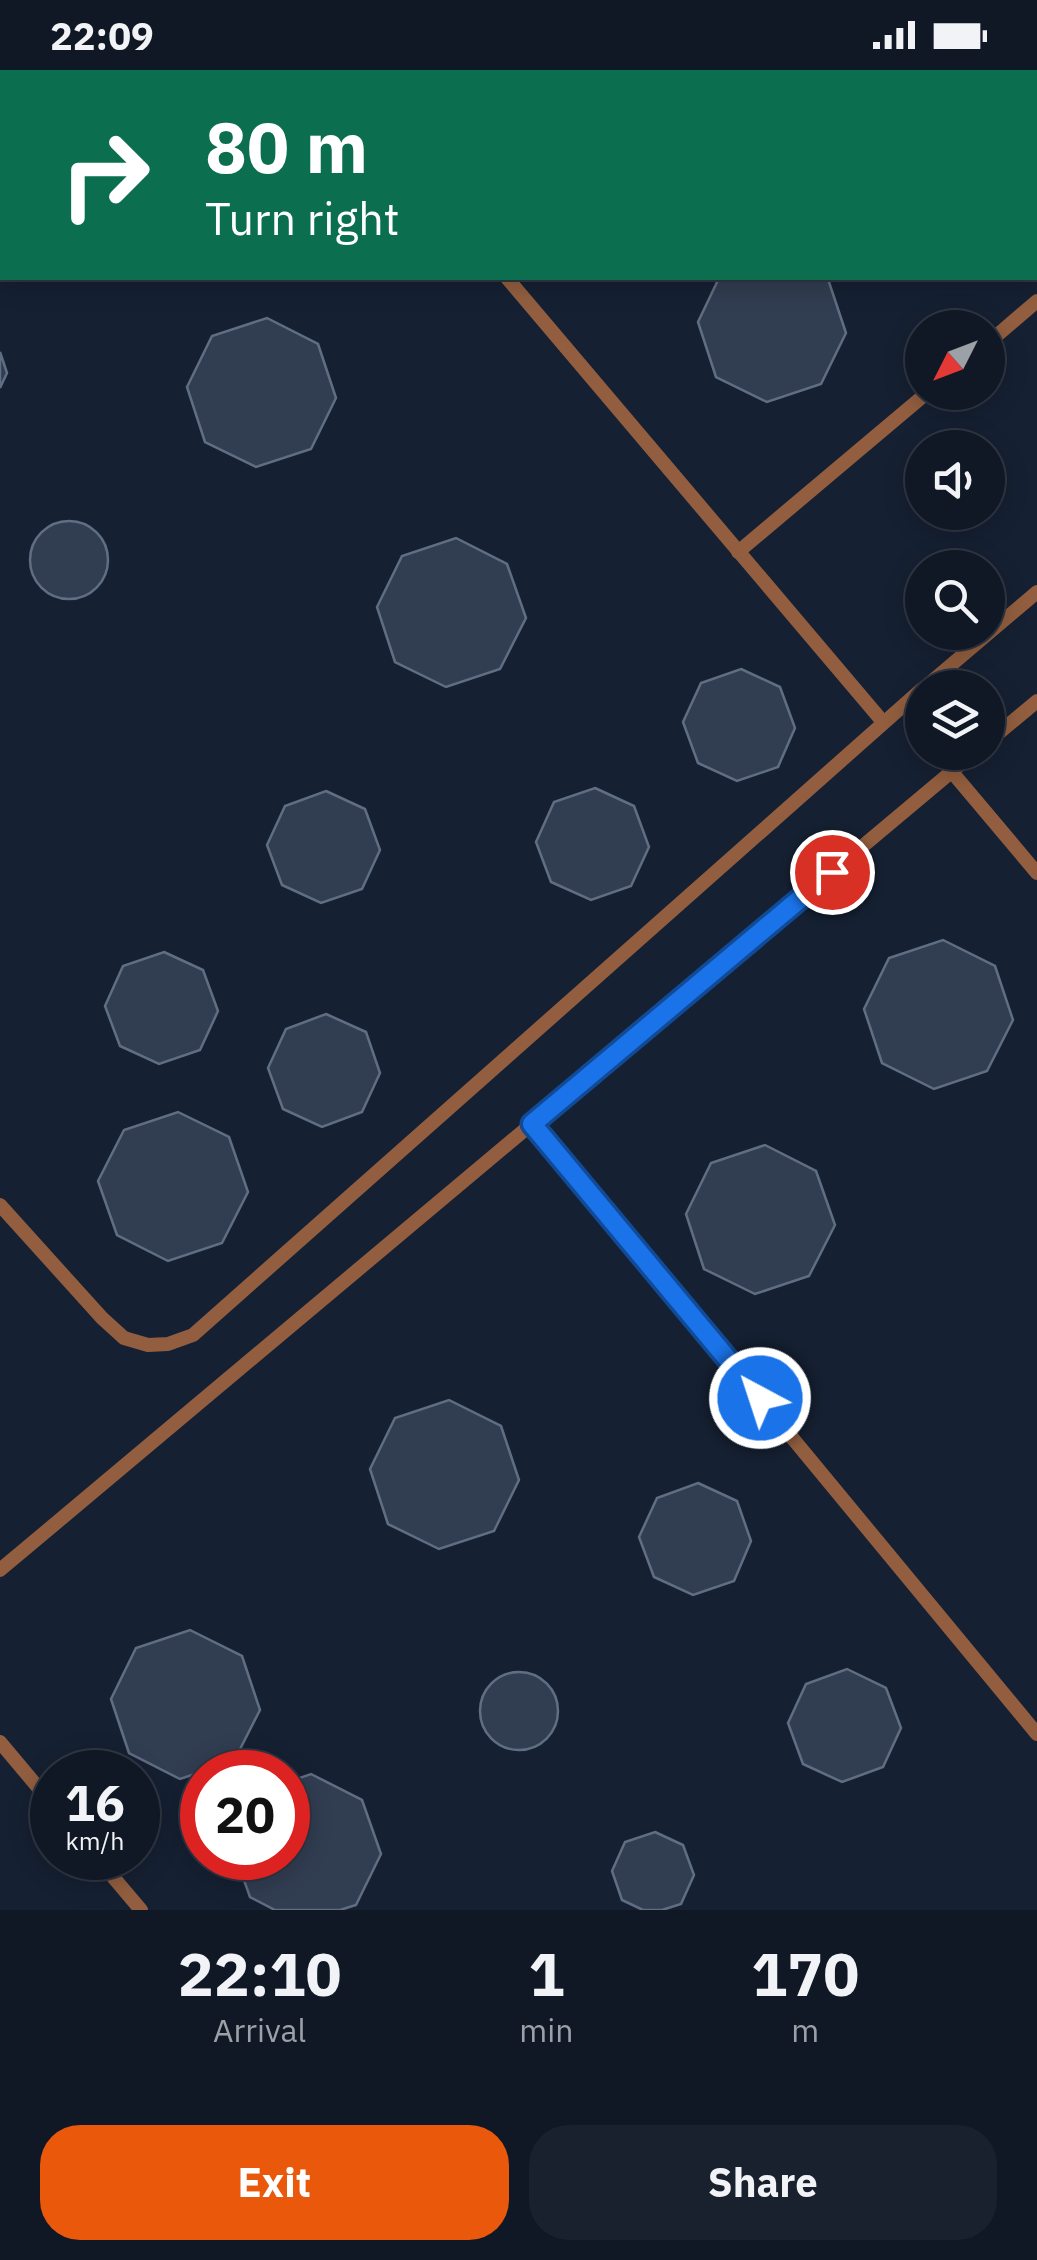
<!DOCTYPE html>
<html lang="en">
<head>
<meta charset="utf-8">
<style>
  :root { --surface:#101826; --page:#19212e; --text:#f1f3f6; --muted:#9ca0a7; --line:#303743; --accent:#ea580c }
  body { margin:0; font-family:"IBM Plex Sans",sans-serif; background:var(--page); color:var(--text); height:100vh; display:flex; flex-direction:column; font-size:38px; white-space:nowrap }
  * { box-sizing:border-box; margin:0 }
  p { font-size:32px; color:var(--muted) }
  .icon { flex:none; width:55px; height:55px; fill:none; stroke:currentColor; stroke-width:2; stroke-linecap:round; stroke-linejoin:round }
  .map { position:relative; height:1840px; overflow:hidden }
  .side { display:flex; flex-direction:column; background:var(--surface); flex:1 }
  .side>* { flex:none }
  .top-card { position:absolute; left:0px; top:0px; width:1038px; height:210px; box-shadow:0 5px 25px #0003,0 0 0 2px var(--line); background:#0b6e4f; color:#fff; overflow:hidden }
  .needle { width:65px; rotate:228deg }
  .tools { position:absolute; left:905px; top:240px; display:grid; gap:20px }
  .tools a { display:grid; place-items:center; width:100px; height:100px; border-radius:50%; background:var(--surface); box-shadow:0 5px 25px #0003,0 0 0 2px var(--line); font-size:50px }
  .speed { position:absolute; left:30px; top:1680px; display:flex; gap:20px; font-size:50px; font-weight:700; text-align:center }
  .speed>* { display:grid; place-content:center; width:130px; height:130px; border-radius:50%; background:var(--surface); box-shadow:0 5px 25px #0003,0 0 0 2px var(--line); line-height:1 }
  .speed small { font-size:25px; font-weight:400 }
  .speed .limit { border:15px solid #d22; background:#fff; color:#111 }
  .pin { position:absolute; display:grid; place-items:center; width:85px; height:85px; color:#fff; margin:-42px; border:5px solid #fff; border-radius:50%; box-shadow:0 2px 10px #0007 }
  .me { position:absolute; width:110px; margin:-55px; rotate:320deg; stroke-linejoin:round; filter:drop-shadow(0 0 8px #0008) }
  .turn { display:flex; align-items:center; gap:35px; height:210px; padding:0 40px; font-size:45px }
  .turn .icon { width:130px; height:130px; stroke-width:2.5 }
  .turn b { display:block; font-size:70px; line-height:85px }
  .eta { display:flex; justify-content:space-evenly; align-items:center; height:170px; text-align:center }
  .eta b { font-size:60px; font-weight:700; line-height:70px }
  .primary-button { display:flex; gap:20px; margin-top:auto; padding:20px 40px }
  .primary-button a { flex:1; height:115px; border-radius:40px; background:var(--accent); color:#fff; font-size:40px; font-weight:700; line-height:115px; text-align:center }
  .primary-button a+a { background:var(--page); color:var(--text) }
  .status { display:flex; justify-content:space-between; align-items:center; height:70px; padding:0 50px; background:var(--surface); direction:ltr }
  .status svg { height:28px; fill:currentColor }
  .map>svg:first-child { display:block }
</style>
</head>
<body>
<div class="status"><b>22:09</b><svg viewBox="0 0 49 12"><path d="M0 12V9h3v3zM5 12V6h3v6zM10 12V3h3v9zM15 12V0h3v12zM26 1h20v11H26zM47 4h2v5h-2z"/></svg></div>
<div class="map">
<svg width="1037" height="1840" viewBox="0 0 1037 1840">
  <rect width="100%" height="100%" fill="#152032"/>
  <g fill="#313d51" stroke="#606e83" stroke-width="2.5">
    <polygon points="719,208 828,209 846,263 821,314 767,332 716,307 698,252"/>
    <polygon points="267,248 318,274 336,328 311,379 256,397 205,372 187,317 212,266"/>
    <polygon points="0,282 7,303 0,318"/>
    <circle cx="69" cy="490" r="39"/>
    <polygon points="456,468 507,494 526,548 500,599 446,617 395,592 377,537 402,486"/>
    <polygon points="741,599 780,617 795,658 778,697 737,711 698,693 683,652 701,613"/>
    <polygon points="595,718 634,736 649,777 631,816 591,830 551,812 536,772 554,732"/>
    <polygon points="326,721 365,739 380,780 362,819 321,833 282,815 267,775 285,736"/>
    <polygon points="943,870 995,896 1013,950 987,1001 934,1019 882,993 864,939 889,888"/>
    <polygon points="164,882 203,900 218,941 200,980 159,994 120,976 105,936 123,896"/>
    <polygon points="326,944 366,962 380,1003 362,1042 322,1057 283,1039 268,998 286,959"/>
    <polygon points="178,1042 229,1067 248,1122 222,1173 168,1191 117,1165 98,1111 124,1060"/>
    <polygon points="765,1075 816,1101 835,1155 809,1206 755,1224 704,1199 686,1144 711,1093"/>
    <polygon points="449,1330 501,1356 519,1410 494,1461 439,1479 388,1454 370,1399 395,1348"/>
    <polygon points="698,1413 737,1431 751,1471 734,1511 693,1525 654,1507 639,1467 657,1428"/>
    <polygon points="190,1560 242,1586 260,1640 234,1691 180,1709 129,1683 111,1629 136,1578"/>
    <polygon points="847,1599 886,1618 901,1658 883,1697 842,1712 803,1694 788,1653 806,1614"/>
    <circle cx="519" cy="1641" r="39"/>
    <polygon points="311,1704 362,1730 381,1784 356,1835 340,1840 275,1840 250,1827 236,1788 288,1788 288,1712"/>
    <polygon points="655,1762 683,1775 694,1805 681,1834 662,1840 643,1840 622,1830 612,1801 625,1772"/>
  </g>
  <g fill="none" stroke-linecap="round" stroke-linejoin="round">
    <g stroke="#925e3f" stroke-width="14">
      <polyline points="331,0 333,2"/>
      <polyline points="1031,0 1033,2"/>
      <polyline points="470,2 473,0"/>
      <polyline points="507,208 883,652"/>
      <polyline points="988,273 1037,231"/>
      <polyline points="738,482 928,322"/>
      <polyline points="924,618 1037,522"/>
      <polyline points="988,672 1037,631"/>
      <polyline points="952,702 1037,803"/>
      <polyline points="532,1053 1037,1664"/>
      <polyline points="0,1135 102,1248 124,1268 148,1275 168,1274 193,1265 922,619"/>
      <polyline points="0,1500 975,682"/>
      <polyline points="0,1672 52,1734"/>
      <polyline points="97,1788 141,1840"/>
    </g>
  </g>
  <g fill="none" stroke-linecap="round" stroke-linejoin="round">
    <g stroke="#114b97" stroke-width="25">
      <polyline id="route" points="760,1328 532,1054 832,802"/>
    </g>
    <use href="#route" stroke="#1a73e8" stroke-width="18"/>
  </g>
</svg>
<div class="tools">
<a><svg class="needle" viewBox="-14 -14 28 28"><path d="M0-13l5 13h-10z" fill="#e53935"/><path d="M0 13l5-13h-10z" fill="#9ca0a7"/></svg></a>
<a><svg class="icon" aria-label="sound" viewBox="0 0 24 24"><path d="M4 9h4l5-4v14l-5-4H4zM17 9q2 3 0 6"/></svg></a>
<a><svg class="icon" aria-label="search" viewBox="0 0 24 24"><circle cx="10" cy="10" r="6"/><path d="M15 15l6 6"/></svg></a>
<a><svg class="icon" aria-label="layers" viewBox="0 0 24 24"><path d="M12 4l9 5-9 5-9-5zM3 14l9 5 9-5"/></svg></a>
</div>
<div class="speed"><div>16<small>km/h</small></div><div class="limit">20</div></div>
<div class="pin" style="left:832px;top:802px;background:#d93025"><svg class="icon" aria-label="arrive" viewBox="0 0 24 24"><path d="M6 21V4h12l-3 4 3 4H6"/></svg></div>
<svg class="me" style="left:760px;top:1328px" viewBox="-20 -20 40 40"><circle r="17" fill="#1a73e8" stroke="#fff" stroke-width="3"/><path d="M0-11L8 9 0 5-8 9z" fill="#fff"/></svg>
<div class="top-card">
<div class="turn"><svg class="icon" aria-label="right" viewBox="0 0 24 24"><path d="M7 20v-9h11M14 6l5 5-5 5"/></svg><div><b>80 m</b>Turn right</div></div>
</div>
</div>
<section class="side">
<div class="eta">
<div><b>22:10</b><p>Arrival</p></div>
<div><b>1</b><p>min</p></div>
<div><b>170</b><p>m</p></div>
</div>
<div class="primary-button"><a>Exit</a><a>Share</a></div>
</section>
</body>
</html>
